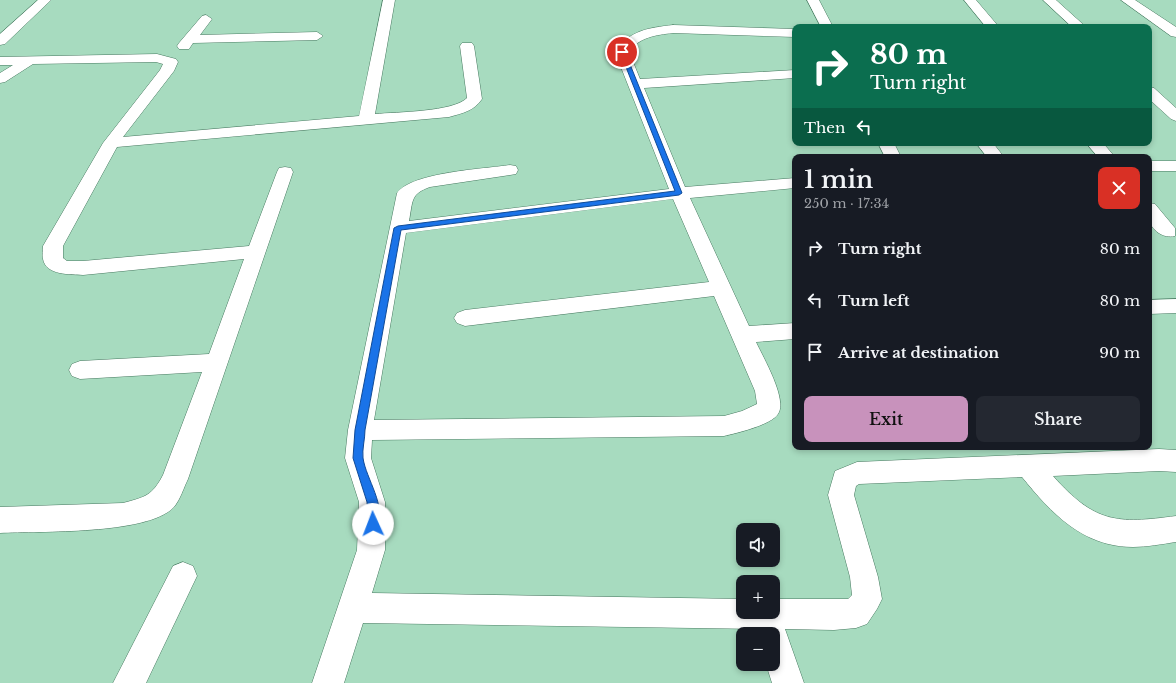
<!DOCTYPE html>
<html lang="en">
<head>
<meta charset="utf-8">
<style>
  :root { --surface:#171b24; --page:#242831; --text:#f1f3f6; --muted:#9ea1a6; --accent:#c892bc }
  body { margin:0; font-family:"Libre Baskerville",serif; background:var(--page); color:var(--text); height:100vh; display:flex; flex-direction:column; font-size:15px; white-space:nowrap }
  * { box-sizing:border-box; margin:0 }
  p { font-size:13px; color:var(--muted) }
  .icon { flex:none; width:22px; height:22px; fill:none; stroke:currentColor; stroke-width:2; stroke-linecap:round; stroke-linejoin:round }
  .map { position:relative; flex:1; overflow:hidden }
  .drawer { position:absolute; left:792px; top:154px; width:360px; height:296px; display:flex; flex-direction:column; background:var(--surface); border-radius:8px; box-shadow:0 2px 6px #0003 }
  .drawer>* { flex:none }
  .banner { position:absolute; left:792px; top:24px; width:360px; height:122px; border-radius:8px; box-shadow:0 2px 6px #0003; background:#0b6e4f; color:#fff; overflow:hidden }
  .buttons { position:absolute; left:736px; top:523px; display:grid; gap:8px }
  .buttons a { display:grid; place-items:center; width:44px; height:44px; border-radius:8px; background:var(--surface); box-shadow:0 2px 6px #0003; font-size:20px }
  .pin { position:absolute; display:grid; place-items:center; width:34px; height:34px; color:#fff; margin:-17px; border:2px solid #fff; border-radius:50%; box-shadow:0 1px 4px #0007 }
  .me { position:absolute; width:44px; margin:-22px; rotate:358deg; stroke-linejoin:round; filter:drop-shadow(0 0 3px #0008) }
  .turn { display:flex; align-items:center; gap:14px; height:84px; padding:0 12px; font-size:18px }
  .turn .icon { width:52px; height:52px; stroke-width:2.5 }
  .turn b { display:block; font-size:28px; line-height:34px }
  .then { display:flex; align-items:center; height:38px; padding:0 12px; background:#0003; gap:8px; font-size:15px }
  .round { display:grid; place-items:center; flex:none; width:42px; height:42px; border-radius:8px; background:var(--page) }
  .headline { display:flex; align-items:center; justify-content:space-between; height:68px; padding:0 12px }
  h1 { font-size:24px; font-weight:600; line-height:30px }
  .cta { display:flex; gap:8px; margin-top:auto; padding:8px 12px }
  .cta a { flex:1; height:46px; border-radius:8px; background:var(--accent); color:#111; font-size:16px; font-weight:600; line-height:46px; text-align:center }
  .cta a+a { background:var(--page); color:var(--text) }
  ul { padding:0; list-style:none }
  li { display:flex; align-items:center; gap:12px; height:52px; padding:0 12px }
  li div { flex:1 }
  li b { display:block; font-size:15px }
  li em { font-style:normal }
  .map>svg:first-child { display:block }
</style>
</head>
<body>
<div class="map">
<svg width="1176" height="683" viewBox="0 0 1176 683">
  <rect width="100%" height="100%" fill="#a7dbbf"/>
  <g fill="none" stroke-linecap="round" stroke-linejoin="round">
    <g stroke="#477960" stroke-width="1">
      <g id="minor">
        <polygon points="38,0 51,0 5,44 0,45 0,34"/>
        <path d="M383,0H395L375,114C397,112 453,112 467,98L460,46L462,43H472L474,46L482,99C474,111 463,113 449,117L117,147L63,246V258L67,261H83L249,246L277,172L279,168L285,167L291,168L293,172L188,479C184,487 180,500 174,507C148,535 39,531 0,533V507L123,503C145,497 152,496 163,475L202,372L80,379L72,376L69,370L72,364L80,361L209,354L244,259L83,275C71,274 46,276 43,259C42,255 43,250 43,246L103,143L160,70L163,64L156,62L33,64L5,82L0,83V73L13,65H0V57L157,54L176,59L178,62L174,71L123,137L359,116Z"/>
        <polygon points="807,0 819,0 833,27 821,27"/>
        <polygon points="964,0 976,0 999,27 986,27"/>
        <polygon points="1043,0 1056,0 1086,27 1072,27"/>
        <polygon points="1121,0 1135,0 1176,27 1176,37 1171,36"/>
        <polygon points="206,15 212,19 200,35 317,32 323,36 317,40 193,43 189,49 179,49 177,46 179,43 202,16"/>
        <path d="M673,25L795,29V37L673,33C656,35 639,37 629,52L640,79L795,70V78L644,88L685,187L795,178V188L690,198L749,326L795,323V339L756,342C763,357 788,400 778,414C771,425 737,433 724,436L372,440L371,458L385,502V550L372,593L743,599V612H773V599H848L852,595L850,577L828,495L835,471L857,462L1159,449L1176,450V472L1159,471L1053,476C1095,523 1116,524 1176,516V542C1162,544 1147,547 1133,547C1083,547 1051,513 1022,477L859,484L856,486L854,495L878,577L882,599L877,609L867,624L856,628L834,630L785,629L804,683H772L766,664H773V634H759L761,629L363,623L344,683H312L357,550L359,502L345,458L348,430L397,193C412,172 484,169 510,165L516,166L518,170L516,174L510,175L430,187C410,194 413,201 409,221L669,189L615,52C630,30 648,28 673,25ZM673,199L709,282L465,310L457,313L454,318L457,323L465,326L714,296L755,391L757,404L742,411L724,416L374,420L406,233Z"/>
        <polygon points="1149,87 1154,88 1176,108 1176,121 1171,119 1149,99"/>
        <polygon points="878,143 894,143 901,157 885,157"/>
        <polygon points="976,143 993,143 1004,157 987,157"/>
        <polygon points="1086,143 1103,143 1115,157 1098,157"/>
        <rect x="1149" y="161" width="27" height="10"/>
        <path d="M1149,203L1155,204L1175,228V236C1163,239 1151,230 1149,219C1148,214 1149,208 1149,203Z"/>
        <polygon points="1176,299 1176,313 1149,314 1149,300"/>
        <polygon points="183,562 193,566 197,576 146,683 113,683 173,566"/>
      </g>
    </g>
    <use href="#minor" fill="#fff" fill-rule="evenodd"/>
  </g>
  <path fill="#1a73e8" stroke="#114b97" d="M622,50L625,52L682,193L679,195L401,230L365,430C365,439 362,449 363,458C366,479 387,506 377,528L373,529L369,528L367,502L353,458L355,430L394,228L398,226L675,191L620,52Z"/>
</svg>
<div class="buttons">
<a><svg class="icon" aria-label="sound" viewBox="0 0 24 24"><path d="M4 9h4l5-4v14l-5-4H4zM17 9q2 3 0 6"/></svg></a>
<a>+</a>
<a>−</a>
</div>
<div class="pin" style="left:622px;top:52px;background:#d93025"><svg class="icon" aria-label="arrive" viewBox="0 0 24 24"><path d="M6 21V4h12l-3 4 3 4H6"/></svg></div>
<svg class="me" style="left:373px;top:524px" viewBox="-20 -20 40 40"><circle r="19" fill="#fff"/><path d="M0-13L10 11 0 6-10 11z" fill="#1a73e8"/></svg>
<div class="banner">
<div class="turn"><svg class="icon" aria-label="right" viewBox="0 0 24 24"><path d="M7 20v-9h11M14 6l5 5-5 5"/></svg><div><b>80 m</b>Turn right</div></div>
<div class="then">Then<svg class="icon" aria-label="left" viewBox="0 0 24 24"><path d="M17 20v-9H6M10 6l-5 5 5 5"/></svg></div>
</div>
<section class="drawer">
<div class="headline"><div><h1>1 min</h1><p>250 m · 17:34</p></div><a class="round" style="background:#d93025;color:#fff"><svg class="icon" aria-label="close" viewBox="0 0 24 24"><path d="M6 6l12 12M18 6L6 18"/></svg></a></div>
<ul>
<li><svg class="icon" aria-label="right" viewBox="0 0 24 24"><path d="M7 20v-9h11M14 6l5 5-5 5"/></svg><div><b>Turn right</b></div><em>80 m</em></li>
<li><svg class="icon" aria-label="left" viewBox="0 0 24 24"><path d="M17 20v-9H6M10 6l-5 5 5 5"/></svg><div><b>Turn left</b></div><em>80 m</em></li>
<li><svg class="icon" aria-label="arrive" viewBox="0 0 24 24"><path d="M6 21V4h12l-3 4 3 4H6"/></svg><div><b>Arrive at destination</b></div><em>90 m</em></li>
</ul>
<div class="cta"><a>Exit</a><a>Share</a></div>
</section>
</div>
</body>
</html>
